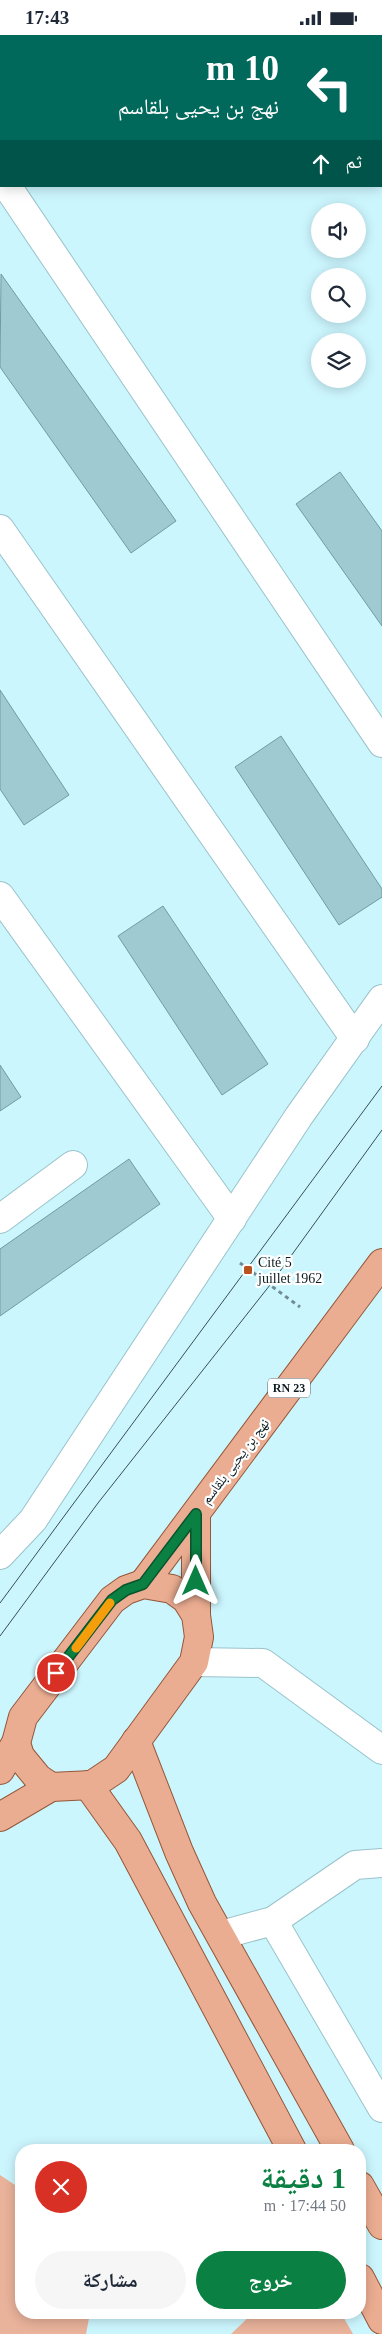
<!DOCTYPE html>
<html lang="ar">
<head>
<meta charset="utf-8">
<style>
  :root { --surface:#fff; --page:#f6f6f7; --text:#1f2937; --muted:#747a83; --accent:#0b8043 }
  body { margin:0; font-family:"Times New Roman","Noto Naskh Arabic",serif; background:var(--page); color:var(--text); direction:rtl; height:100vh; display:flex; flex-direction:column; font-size:19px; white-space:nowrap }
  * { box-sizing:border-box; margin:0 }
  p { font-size:16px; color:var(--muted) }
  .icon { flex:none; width:28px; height:28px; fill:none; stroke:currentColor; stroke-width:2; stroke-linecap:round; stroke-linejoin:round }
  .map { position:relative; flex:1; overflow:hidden; direction:ltr }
  .panel { position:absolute; left:15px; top:2109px; width:351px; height:175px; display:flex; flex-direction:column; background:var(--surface); border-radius:20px; box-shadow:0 2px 12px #0003; direction:rtl }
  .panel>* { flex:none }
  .top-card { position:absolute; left:0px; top:0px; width:382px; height:152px; box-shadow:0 2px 12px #0003; direction:rtl; background:#00695c; color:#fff; overflow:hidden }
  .fabs { position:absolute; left:311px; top:168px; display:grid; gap:10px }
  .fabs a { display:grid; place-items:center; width:55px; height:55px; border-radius:50%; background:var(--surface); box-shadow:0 2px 12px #0003; font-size:25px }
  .pin { position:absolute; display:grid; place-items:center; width:42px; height:42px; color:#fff; margin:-21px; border:2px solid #fff; border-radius:50%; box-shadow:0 1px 5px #0007 }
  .me { position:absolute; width:55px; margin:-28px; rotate:0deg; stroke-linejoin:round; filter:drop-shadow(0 0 4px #0008) }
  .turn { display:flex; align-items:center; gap:18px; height:105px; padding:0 20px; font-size:22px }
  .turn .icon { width:65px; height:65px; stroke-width:2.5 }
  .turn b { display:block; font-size:35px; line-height:42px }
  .then { display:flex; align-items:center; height:48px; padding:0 20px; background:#0003; gap:10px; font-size:19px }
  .round { display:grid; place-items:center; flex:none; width:52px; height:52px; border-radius:26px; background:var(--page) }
  .summary { display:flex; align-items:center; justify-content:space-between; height:85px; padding:0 20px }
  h1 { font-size:30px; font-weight:700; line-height:38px; color:var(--accent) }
  .primary-button { display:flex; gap:10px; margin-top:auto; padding:10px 20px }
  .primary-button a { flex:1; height:58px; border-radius:30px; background:var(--accent); color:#fff; font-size:20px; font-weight:700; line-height:58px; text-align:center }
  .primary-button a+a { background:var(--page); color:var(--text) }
  .status { display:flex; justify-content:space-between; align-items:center; height:35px; padding:0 25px; background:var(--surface); direction:ltr }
  .status svg { height:14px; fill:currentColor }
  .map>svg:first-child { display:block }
</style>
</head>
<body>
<div class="status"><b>17:43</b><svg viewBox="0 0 49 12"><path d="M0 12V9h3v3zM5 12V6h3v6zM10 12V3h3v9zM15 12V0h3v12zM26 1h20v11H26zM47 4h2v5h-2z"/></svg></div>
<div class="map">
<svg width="382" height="2299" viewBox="0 0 382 2299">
  <rect width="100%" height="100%" fill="#ccf6fe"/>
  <g fill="#e9b29a">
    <polygon points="0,2140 21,2154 21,2278 90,2278 86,2299 0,2299"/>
    <polygon points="253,2278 341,2278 353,2299 231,2299"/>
  </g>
  <g fill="#a0cad1" stroke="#729aa1">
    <polygon points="1,239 176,486 131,518 0,332"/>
    <polygon points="340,437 382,496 382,591 296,469"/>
    <polygon points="0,655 69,760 24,790 0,754"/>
    <polygon points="281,701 382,854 382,862 339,890 235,732"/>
    <polygon points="163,871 268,1029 222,1060 118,901"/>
    <polygon points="0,1030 21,1062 0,1076"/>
    <polygon points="129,1124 160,1169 0,1281 0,1214"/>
  </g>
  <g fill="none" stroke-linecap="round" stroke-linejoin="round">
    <g stroke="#9ac3ca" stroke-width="30">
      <g id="minor">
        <polyline points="7,151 382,708"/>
        <polyline points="0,494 355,1004"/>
        <polyline points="0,861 232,1184"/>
        <polyline points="0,1184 73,1130"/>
        <polyline points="0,1520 33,1485 299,1081 382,964"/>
        <polyline points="194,1627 263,1628 382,1715"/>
        <polyline points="273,1886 355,1830 382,1828"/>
        <polyline points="221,1900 273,1886 382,2073"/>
      </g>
    </g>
    <g stroke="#945739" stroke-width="30">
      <g id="major">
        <polyline points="196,1479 196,1580"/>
        <polygon points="143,1549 172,1554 186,1564 196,1580 199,1602 194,1627 116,1734 92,1750 51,1752 38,1743 20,1721 16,1708 23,1682 112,1565 126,1555"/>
        <polyline points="143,1549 382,1228"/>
        <polyline points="136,1706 179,1817 202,1868 340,2115"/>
        <polyline points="0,1735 16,1708"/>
        <polyline points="88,1750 128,1806 292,2115"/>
        <polyline points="0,1782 51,1752"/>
        <polyline points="360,2151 382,2190"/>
        <polyline points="360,2243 382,2285"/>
      </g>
    </g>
    <polyline stroke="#6f8c92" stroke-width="3" stroke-dasharray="4 4" stroke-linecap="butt" points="240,1228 300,1272"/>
    <use href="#minor" stroke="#fff" stroke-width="28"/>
    <use href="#major" stroke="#ebad91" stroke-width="28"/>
    <g stroke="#394f53" stroke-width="1">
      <polyline points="0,1568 382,1051"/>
      <polyline points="0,1601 98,1468 270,1250 382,1095"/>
    </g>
  </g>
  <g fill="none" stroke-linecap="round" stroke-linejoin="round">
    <g stroke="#07532c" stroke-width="12">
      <polyline id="route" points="56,1638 112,1565 126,1555 143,1549 196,1479 196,1546"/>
    </g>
    <use href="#route" stroke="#0b8043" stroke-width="9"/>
    <polyline stroke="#f59e0b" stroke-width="9" points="76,1613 110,1568"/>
  </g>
  <rect fill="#b85321" stroke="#fff" stroke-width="2" x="243" y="1230" width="10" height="10" rx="2.5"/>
  <g text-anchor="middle" stroke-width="4.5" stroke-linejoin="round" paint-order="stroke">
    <rect fill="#fff" stroke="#566163" stroke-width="1" x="268" y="1343.5" width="42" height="19" rx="4"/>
    <g font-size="12" font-weight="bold" fill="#0d1d20">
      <text x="289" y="1357">RN 23</text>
    </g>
    <g font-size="14" fill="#0d1d20" stroke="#fff" text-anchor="start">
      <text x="258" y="1232">Cité 5<tspan x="258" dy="16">juillet 1962</tspan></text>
    </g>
    <g font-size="14" fill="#0d1d20" stroke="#fff">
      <text transform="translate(235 1426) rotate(-53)" y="5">نهج بن يحيى بلقاسم</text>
    </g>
  </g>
</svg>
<div class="fabs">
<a><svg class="icon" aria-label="sound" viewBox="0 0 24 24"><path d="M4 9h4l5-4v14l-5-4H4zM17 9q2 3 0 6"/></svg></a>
<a><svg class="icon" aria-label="search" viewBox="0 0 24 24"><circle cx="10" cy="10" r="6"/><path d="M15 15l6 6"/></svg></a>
<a><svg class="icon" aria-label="layers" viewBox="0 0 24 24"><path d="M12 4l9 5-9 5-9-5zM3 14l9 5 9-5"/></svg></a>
</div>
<div class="pin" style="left:56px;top:1638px;background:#d93025"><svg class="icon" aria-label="arrive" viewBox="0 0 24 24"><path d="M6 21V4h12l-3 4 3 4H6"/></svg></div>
<svg class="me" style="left:196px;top:1546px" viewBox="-20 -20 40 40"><path d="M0-17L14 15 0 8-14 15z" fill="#0b8043" stroke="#fff" stroke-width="4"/></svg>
<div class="top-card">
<div class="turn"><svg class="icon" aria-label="left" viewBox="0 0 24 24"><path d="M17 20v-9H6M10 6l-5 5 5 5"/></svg><div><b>10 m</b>نهج بن يحيى بلقاسم</div></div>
<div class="then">ثم<svg class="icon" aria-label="ahead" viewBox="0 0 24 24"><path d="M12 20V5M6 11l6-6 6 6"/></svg></div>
</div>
<section class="panel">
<div class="summary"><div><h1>1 دقيقة</h1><p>50 m · 17:44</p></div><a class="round" style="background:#d93025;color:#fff"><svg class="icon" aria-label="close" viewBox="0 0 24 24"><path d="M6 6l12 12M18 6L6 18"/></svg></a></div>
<div class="primary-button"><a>خروج</a><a>مشاركة</a></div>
</section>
</div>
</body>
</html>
